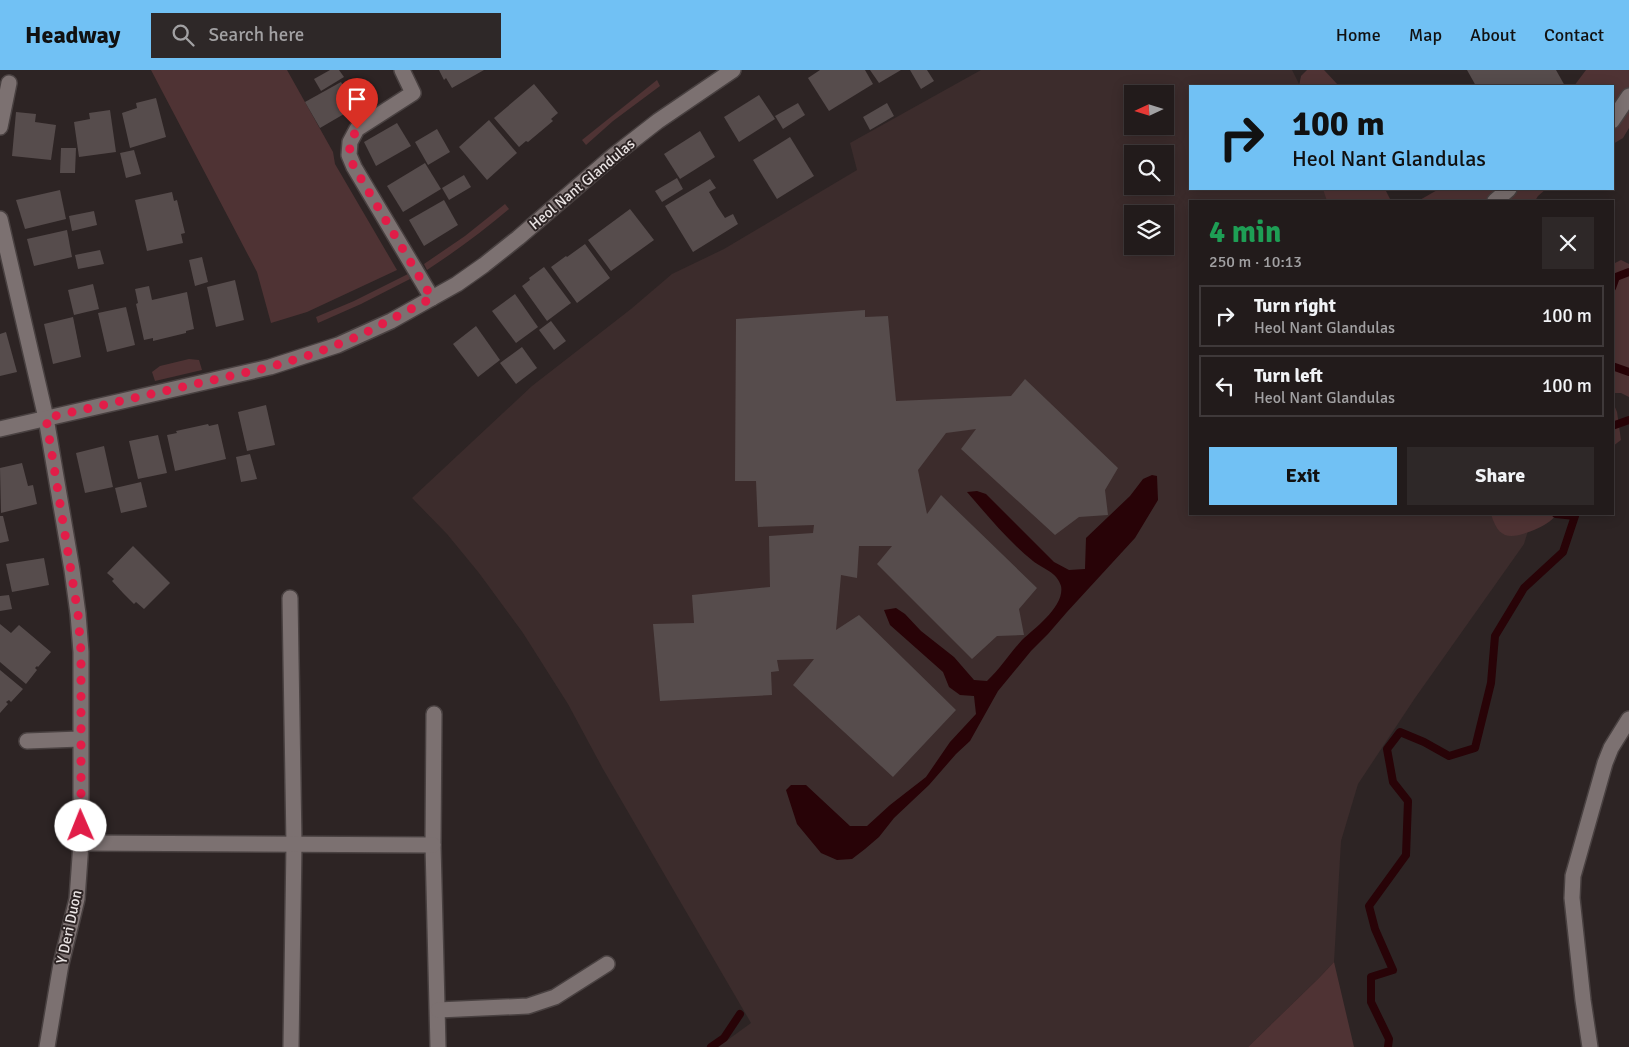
<!DOCTYPE html>
<html lang="en">
<head>
<meta charset="utf-8">
<style>
  :root { --surface:#221b1b; --page:#2e2828; --text:#f1f3f6; --muted:#a2a1a3; --line:#3f393a; --accent:#71c1f4 }
  body { margin:0; font-family:Signika,sans-serif; background:var(--page); color:var(--text); height:100vh; display:flex; flex-direction:column; font-size:19px; white-space:nowrap }
  * { box-sizing:border-box; margin:0 }
  p { font-size:16px; color:var(--muted) }
  .icon { flex:none; width:28px; height:28px; fill:none; stroke:currentColor; stroke-width:2; stroke-linecap:round; stroke-linejoin:round }
  .map { position:relative; flex:1; overflow:hidden }
  .panel { position:absolute; left:1189px; top:130px; width:425px; height:315px; display:flex; flex-direction:column; background:var(--surface); border-radius:0px; box-shadow:0 2px 12px #0003,0 0 0 1px var(--line) }
  .panel>* { flex:none }
  .hud { position:absolute; left:1189px; top:15px; width:425px; height:105px; border-radius:0px; box-shadow:0 2px 12px #0003,0 0 0 1px var(--line); background:#71c1f4; color:#111; overflow:hidden }
  .needle { width:32px; rotate:266deg }
  .buttons { position:absolute; left:1124px; top:15px; display:grid; gap:10px }
  .buttons a { display:grid; place-items:center; width:50px; height:50px; border-radius:0px; background:var(--surface); box-shadow:0 2px 12px #0003,0 0 0 1px var(--line); font-size:25px }
  .pin { position:absolute; display:grid; place-items:center; width:42px; height:42px; color:#fff; margin:-51px -21px; border-radius:50% 50% 50% 0; rotate:-45deg; box-shadow:0 0 5px #0007 }
  .pin .icon { rotate:45deg }
  .me { position:absolute; width:55px; margin:-28px; rotate:359deg; stroke-linejoin:round; filter:drop-shadow(0 0 4px #0008) }
  .turn { display:flex; align-items:center; gap:18px; height:105px; padding:0 20px; font-size:22px }
  .turn .icon { width:65px; height:65px; stroke-width:2.5 }
  .turn b { display:block; font-size:35px; line-height:42px }
  .round { display:grid; place-items:center; flex:none; width:52px; height:52px; border-radius:0px; background:var(--page) }
  .head { display:flex; align-items:center; justify-content:space-between; height:85px; padding:0 20px }
  h1 { font-size:30px; font-weight:700; line-height:38px; color:#1e9e55 }
  .primary-button { display:flex; gap:10px; margin-top:auto; padding:10px 20px }
  .primary-button a { flex:1; height:58px; border-radius:0px; background:var(--accent); color:#111; font-size:20px; font-weight:700; line-height:58px; text-align:center }
  .primary-button a+a { background:var(--page); color:var(--text) }
  ul { padding:0; list-style:none }
  li { display:flex; align-items:center; gap:15px; height:62px; margin:0 10px 8px; padding:0 10px; border:2px solid var(--line); border-radius:0px }
  li div { flex:1 }
  li b { display:block; font-size:19px }
  li em { font-style:normal }
  header { display:flex; align-items:center; gap:30px; box-sizing:border-box; height:70px; padding:0 25px; background:var(--accent); color:#111 }
  header strong { font-size:24px }
  nav { display:flex; gap:28px; margin-inline-start:auto; font-size:18px }
  .search { width:350px; height:45px; background:var(--page); display:flex; align-items:center; gap:12px; box-sizing:border-box; padding:0 18px; border-radius:0px; color:var(--muted); font-size:19px }
  .map>svg:first-child { display:block }
</style>
</head>
<body>
<header>
<strong>Headway</strong>
<div class="search"><svg class="icon" aria-label="search" viewBox="0 0 24 24"><circle cx="10" cy="10" r="6"/><path d="M15 15l6 6"/></svg>Search here</div>
<nav><a>Home</a><a>Map</a><a>About</a><a>Contact</a></nav>
</header>
<div class="map">
<svg width="1629" height="977" viewBox="0 0 1629 977">
  <rect width="100%" height="100%" fill="#2d2424"/>
  <path fill="#3c2c2c" fill-rule="evenodd" d="M981,0H1292L1300,16H1190V119H1351L1357,131H1190V444H1533L1524,474L1415,628L1358,714L1341,771L1334,892L1319,908L1248,977H718L751,953L603,699L568,634L523,563L479,503L447,464L412,428L532,316L631,239L672,204L724,179L857,100L850,73ZM1132,24H1165V56H1132ZM1132,84H1165V116H1132ZM1132,144H1165V176H1132Z"/>
  <g fill="#4f3334">
    <polygon points="151,0 287,0 333,82 335,94 397,200 307,242 271,253 257,202"/>
    <polygon points="1307,0 1324,0 1339,16 1299,16 1301,6"/>
    <polygon points="1586,0 1629,0 1629,58 1623,68 1613,74 1612,16 1574,16"/>
    <polygon points="657,10 660,16 613,51 586,75 582,70"/>
    <polygon points="1323,119 1385,119 1391,131 1327,131"/>
    <polygon points="1439,119 1546,119 1538,126 1535,131 1418,131"/>
    <path d="M505,134L509,139C483,161 456,181 427,200L424,194L465,166Z"/>
    <polygon points="1621,190 1629,194 1629,327 1621,323 1613,323 1613,194"/>
    <polygon points="408,204 410,209 361,234 318,253 316,247 354,231"/>
    <polygon points="189,289 199,290 202,300 155,311 152,302 160,296"/>
    <polygon points="1612,330 1617,342 1621,370 1613,376"/>
    <path d="M1491,444H1557C1551,452 1543,456 1534,460C1511,469 1499,471 1491,444Z"/>
    <polygon points="1334,892 1354,977 1248,977 1319,908"/>
  </g>
  <path fill="#280307" d="M1152,405L1157,406L1158,430L1135,468L1067,542L1048,564L1031,581L998,621L970,671L956,684L929,715L894,748L879,767L865,779L852,789L837,790L821,783L797,754L786,720L791,715H806L850,756H867L890,735L926,707L950,672L976,644L974,626L960,625L949,617L943,602L890,555L884,540L896,538L905,544L921,561L954,587L974,610L987,611C1000,599 1010,583 1022,570C1035,558 1065,536 1061,516C1057,502 1043,499 1033,491C1008,471 988,446 967,422L977,421L986,424L1054,492L1069,500L1085,499L1086,468L1130,426L1143,409Z"/>
  <g fill="none" stroke-linecap="round" stroke-linejoin="round">
    <g stroke="#280307" stroke-width="8">
      <polyline points="1612,218 1616,207 1629,202"/>
      <polyline points="1612,296 1629,302"/>
      <polyline points="1612,356 1629,350"/>
      <polyline points="711,977 724,968 740,944"/>
      <polyline points="1388,977 1389,969 1371,932 1371,907 1393,900 1375,859 1369,836 1406,785 1408,731 1393,712 1387,679 1400,662 1424,672 1449,686 1475,678 1491,613 1495,566 1524,518 1563,482 1575,446 1556,444"/>
    </g>
  </g>
  <g fill="#564c4c">
    <polygon points="330,0 339,0 344,7 321,21 314,9"/>
    <polygon points="439,0 484,0 452,18 446,8 444,10"/>
    <polygon points="820,0 865,0 873,14 829,41 808,8"/>
    <polygon points="870,0 901,0 879,13"/>
    <polygon points="910,0 927,0 934,11 921,19"/>
    <polygon points="1467,0 1556,0 1565,16 1476,16"/>
    <polygon points="341,12 356,37 320,58 305,32"/>
    <polygon points="534,14 558,43 551,49 553,51 528,72 526,71 519,77 494,48"/>
    <polygon points="759,25 775,49 739,72 724,47"/>
    <polygon points="156,28 166,67 130,78 122,43 137,38 136,33"/>
    <polygon points="798,33 805,45 783,59 775,46"/>
    <polygon points="887,33 894,46 870,60 863,47"/>
    <polygon points="110,40 116,82 79,87 74,52 90,49 89,43"/>
    <polygon points="16,42 36,44 35,52 56,55 51,90 12,86"/>
    <polygon points="489,50 517,83 487,110 459,77"/>
    <polygon points="397,53 411,76 376,96 364,72"/>
    <polygon points="437,59 450,82 428,95 415,72"/>
    <polygon points="700,61 715,87 680,109 664,84"/>
    <polygon points="790,67 814,106 777,129 753,90"/>
    <polygon points="61,78 76,78 75,103 60,103"/>
    <polygon points="134,80 141,104 126,108 120,83"/>
    <polygon points="425,93 441,119 403,142 387,116"/>
    <polygon points="464,105 471,117 449,130 442,118"/>
    <polygon points="677,108 683,119 662,132 655,121"/>
    <polygon points="710,109 716,118 709,122 717,136 725,148 733,144 738,154 693,182 665,136"/>
    <polygon points="60,120 66,149 25,159 16,130"/>
    <polygon points="172,122 174,131 177,130 185,163 181,164 183,173 147,181 135,130"/>
    <polygon points="444,130 458,155 424,176 409,150"/>
    <polygon points="630,139 654,170 611,201 588,170"/>
    <polygon points="94,141 97,155 72,161 69,146"/>
    <polygon points="67,160 72,187 34,196 27,169"/>
    <polygon points="585,174 610,208 577,233 551,197 566,186 567,187"/>
    <polygon points="100,180 104,194 78,199 75,185"/>
    <polygon points="202,187 208,212 195,216 189,190"/>
    <polygon points="544,197 571,233 547,251 522,216 530,210 529,208"/>
    <polygon points="235,210 244,250 216,257 207,217"/>
    <polygon points="93,214 99,239 74,245 68,220"/>
    <polygon points="149,216 152,230 187,222 194,259 186,261 186,263 153,271 153,268 144,270 136,234 138,233 135,219"/>
    <polygon points="515,224 538,257 516,273 492,241"/>
    <polygon points="126,237 135,275 107,282 98,243"/>
    <polygon points="865,240 865,247 888,246 896,331 1011,326 1025,309 1118,398 1105,420 1108,445 1079,447 1055,465 961,379 976,359 946,363 918,400 927,444 941,425 1037,518 1019,539 1024,565 997,566 972,589 877,494 892,476 859,476 857,508 841,505 836,560 859,545 956,640 893,707 793,615 814,589 777,590 779,601 771,602 772,625 660,631 653,554 694,553 692,525 770,517 769,466 813,463 814,455 758,457 756,411 735,411 736,249"/>
    <polygon points="73,247 81,287 53,294 44,254"/>
    <polygon points="551,251 566,271 554,280 539,260"/>
    <polygon points="476,256 500,290 478,307 453,274"/>
    <polygon points="6,262 17,302 0,306 0,264"/>
    <polygon points="522,277 537,298 516,314 500,293"/>
    <polygon points="266,335 275,375 247,381 238,342"/>
    <polygon points="208,354 209,356 218,354 226,389 175,401 167,365 177,363 176,361"/>
    <polygon points="158,365 167,403 138,409 129,371"/>
    <polygon points="104,376 113,417 85,423 76,383"/>
    <polygon points="250,384 257,409 241,412 236,387"/>
    <polygon points="22,393 28,416 33,415 37,434 1,443 0,398"/>
    <polygon points="141,412 147,437 121,443 115,418"/>
    <polygon points="0,446 3,446 9,471 0,473"/>
    <polygon points="133,476 170,513 144,539 136,532 134,534 123,523 112,511 114,509 107,503"/>
    <polygon points="44,488 49,515 12,522 6,494"/>
    <polygon points="9,525 12,539 0,541 0,526"/>
    <polygon points="0,554 11,563 19,555 51,582 38,597 37,596 35,598 37,600 26,614 0,592"/>
    <polygon points="0,600 23,619 11,632 9,630 6,632 8,634 0,643"/>
  </g>
  <g fill="none" stroke-linecap="round" stroke-linejoin="round">
    <g stroke="#494141" stroke-width="18">
      <g id="minor">
        <polyline points="402,0 413,23 357,59 350,72 349,85 354,97 432,228"/>
        <polyline points="1612,51 1629,26"/>
        <polyline points="0,57 9,13"/>
        <polyline points="1495,131 1509,119"/>
        <polyline points="0,149 46,348 72,500 78,544 81,582 81,773 77,829 61,894 47,977"/>
        <polyline points="290,528 294,774 291,977"/>
        <polyline points="434,644 433,775 438,977"/>
        <polyline points="27,671 80,669"/>
        <polyline points="81,773 433,775"/>
        <polyline points="438,940 528,936 555,927 607,894"/>
        <polyline points="1590,977 1583,930 1572,828 1573,806 1605,693 1611,678 1629,649"/>
      </g>
    </g>
    <g stroke="#494141" stroke-width="18">
      <polyline id="tertiary" points="0,359 270,297 338,275 391,251 457,214 484,195 518,168 613,86 658,51 733,0"/>
    </g>
    <use href="#minor" stroke="#7c7171" stroke-width="15"/>
    <use href="#tertiary" stroke="#7c7171" stroke-width="15"/>
  </g>
  <g fill="none" stroke-linecap="round" stroke-linejoin="round">
    <path stroke="#e11d48" stroke-width="9" stroke-dasharray="0 16.2" d="M81,756V582L78,544L46,348L270,297L313,284L359,266L432,228L354,97C347,81 349,74 357,59"/>
  </g>
  <g text-anchor="middle" stroke-width="4" stroke-linejoin="round" paint-order="stroke">
    <g font-size="15" fill="#e9e3e3" stroke="#2d2424">
      <text transform="translate(582 114) rotate(-40)" y="5">Heol Nant Glandulas</text>
      <text transform="translate(69 857) rotate(-78)" y="5">Y Deri Duon</text>
    </g>
  </g>
</svg>
<div class="buttons">
<a><svg class="needle" viewBox="-14 -14 28 28"><path d="M0-13l5 13h-10z" fill="#e53935"/><path d="M0 13l5-13h-10z" fill="#a2a1a3"/></svg></a>
<a><svg class="icon" aria-label="search" viewBox="0 0 24 24"><circle cx="10" cy="10" r="6"/><path d="M15 15l6 6"/></svg></a>
<a><svg class="icon" aria-label="layers" viewBox="0 0 24 24"><path d="M12 4l9 5-9 5-9-5zM3 14l9 5 9-5"/></svg></a>
</div>
<div class="pin" style="left:357px;top:59px;background:#d93025"><svg class="icon" aria-label="arrive" viewBox="0 0 24 24"><path d="M6 21V4h12l-3 4 3 4H6"/></svg></div>
<svg class="me" style="left:81px;top:756px" viewBox="-20 -20 40 40"><circle r="19" fill="#fff"/><path d="M0-13L10 11 0 6-10 11z" fill="#e11d48"/></svg>
<div class="hud">
<div class="turn"><svg class="icon" aria-label="right" viewBox="0 0 24 24"><path d="M7 20v-9h11M14 6l5 5-5 5"/></svg><div><b>100 m</b>Heol Nant Glandulas</div></div>
</div>
<section class="panel">
<div class="head"><div><h1>4 min</h1><p>250 m · 10:13</p></div><a class="round"><svg class="icon" aria-label="close" viewBox="0 0 24 24"><path d="M6 6l12 12M18 6L6 18"/></svg></a></div>
<ul>
<li><svg class="icon" aria-label="right" viewBox="0 0 24 24"><path d="M7 20v-9h11M14 6l5 5-5 5"/></svg><div><b>Turn right</b><p>Heol Nant Glandulas</p></div><em>100 m</em></li>
<li><svg class="icon" aria-label="left" viewBox="0 0 24 24"><path d="M17 20v-9H6M10 6l-5 5 5 5"/></svg><div><b>Turn left</b><p>Heol Nant Glandulas</p></div><em>100 m</em></li>
</ul>
<div class="primary-button"><a>Exit</a><a>Share</a></div>
</section>
</div>
</body>
</html>
